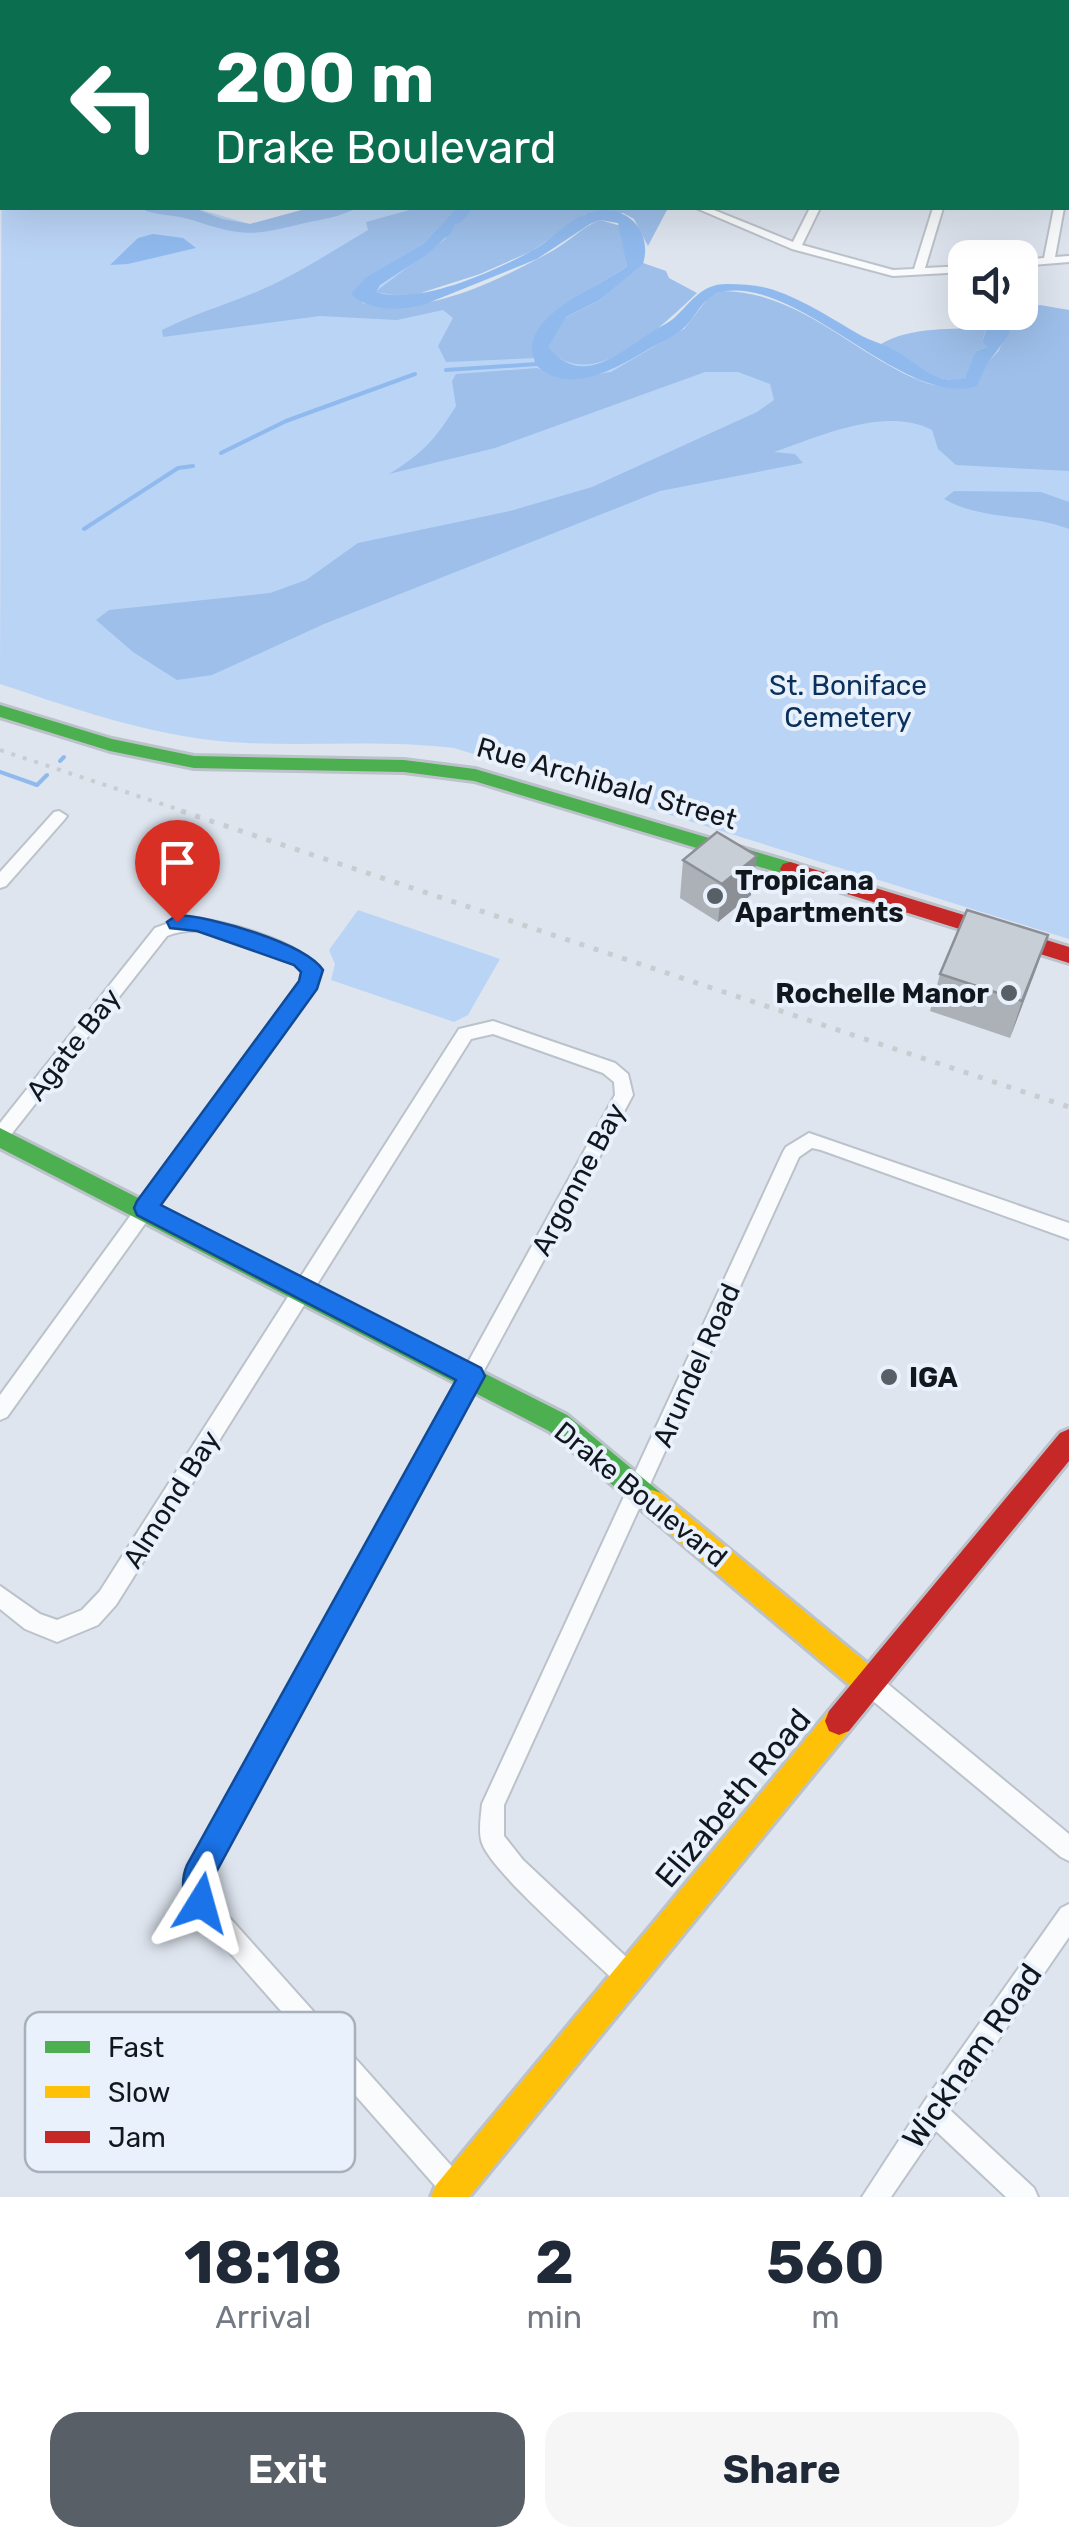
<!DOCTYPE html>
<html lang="en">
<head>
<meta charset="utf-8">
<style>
  :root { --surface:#fff; --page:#f6f6f7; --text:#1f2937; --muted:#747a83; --accent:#595f66 }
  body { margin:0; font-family:Rubik,sans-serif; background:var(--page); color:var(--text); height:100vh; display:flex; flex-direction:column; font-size:38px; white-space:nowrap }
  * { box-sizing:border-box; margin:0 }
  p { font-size:32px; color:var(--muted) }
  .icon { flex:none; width:55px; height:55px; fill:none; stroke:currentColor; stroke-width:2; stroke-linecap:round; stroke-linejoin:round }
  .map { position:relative; height:2197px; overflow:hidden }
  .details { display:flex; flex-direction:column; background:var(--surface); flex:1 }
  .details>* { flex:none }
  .top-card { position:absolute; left:0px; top:0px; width:1070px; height:210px; box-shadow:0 10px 40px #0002; background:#0b6e4f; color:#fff; overflow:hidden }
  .fabs { position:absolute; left:948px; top:240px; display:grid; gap:20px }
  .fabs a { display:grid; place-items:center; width:90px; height:90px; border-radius:20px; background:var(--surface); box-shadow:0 10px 40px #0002; font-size:50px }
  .pin { position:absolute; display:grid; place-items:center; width:85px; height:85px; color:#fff; margin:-102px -42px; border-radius:50% 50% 50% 0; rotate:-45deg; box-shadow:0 0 10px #0007 }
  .pin .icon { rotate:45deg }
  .me { position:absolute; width:110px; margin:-55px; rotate:8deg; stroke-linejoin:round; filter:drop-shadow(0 0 8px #0008) }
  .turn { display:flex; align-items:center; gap:35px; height:210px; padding:0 50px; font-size:45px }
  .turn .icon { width:130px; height:130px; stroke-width:2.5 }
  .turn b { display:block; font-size:70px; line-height:85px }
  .eta { display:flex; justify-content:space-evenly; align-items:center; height:170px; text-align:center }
  .eta b { font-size:60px; font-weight:700; line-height:70px }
  .cta { display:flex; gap:20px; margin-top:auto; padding:20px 50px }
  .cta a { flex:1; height:115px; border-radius:30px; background:var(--accent); color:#fff; font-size:40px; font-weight:700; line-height:115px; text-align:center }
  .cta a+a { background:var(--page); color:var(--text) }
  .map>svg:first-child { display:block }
</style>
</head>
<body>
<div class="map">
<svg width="1069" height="2197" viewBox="0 0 1069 2197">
  <rect width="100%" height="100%" fill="#dee5ef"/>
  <g fill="#bad4f6">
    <path d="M2,30V208H195L250,224L309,208H456L423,244V305L684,329L967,389L1013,313L1020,312V308L1069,310V939L454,748C384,740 316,746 246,743C160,739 81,711 0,684Z"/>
    <polygon points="358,910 500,959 468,1015 454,1022 331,980 335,964 329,950"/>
  </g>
  <g fill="#9dbfea">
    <path d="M145,208H194L222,219L250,224L309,208H357C339,217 324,219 305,223C251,236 244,237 192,220C178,215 161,216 146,211Z"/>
    <path d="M417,208H456L423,244L366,277L362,303C426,317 498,281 554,250C570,241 583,226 600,220L621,226L627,266C603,284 518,320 536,358L446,362L438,346L453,318L443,310L397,320L320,316L163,337L162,330C198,312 236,302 272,285C305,269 336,249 368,230L366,222Z"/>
    <polygon points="473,208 668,208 648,246 634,219 623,213 585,214 532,251 480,274 408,297 375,292 445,239 455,223"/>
    <path d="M643,263L666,271L669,278L697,293C663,325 590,398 547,347L566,317L600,300Z"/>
    <path d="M722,291C799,291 855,355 923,382C938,388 960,386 977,386L986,364L999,351L1013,313L1040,305L1069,310V471L956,465L938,449L932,430C885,406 821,436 774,452L795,454L803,463L660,491L324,624L212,675L177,680L133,652L96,620L109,610L270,593L306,580L358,543L510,511L592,487L757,412L774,400L770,384L738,372H705L495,448L389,474C423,453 435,440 456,406L452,381L456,374L537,368L569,378L611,372L684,329L709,297Z"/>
    <path d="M987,327L982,342L989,347L976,351L971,370L963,380C931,384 907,357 881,344C911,326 953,330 987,327Z"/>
    <path d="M954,491L1041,492L1069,502V529C1028,513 983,521 944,499Z"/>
  </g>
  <g fill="#90baee">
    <path d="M456,208H473L460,223L455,224L451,233L426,255L380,285L376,292C419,306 496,271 535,249C555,237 569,218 592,212C627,203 653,231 643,264L600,300L566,317L548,347C580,386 615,357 647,335C655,329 665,325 673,319C691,303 701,283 728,284C741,284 755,285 767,288C800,297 832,319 862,336C871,341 881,343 890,348C915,360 935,387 965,378L976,351L988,347L982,342L992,313H1013L1009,334L987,364L977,386C904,408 805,281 725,291C705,294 698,313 686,326C676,336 659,343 647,350C615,369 567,397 535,364C535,359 532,354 532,349C532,311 599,287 627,266L618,223L600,220L590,224L537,259L423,305C400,310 369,312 351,294L366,277L423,244Z"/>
    <polygon points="153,234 183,238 196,248 128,264 110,265 138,238"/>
  </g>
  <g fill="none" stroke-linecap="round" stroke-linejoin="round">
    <g stroke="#90baee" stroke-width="4">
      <polyline points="446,370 537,364"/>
      <polyline points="221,453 286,421 415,374"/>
      <polyline points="84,529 178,468 193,466"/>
      <polyline points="60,761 64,757"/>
      <polyline points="0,772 37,785 47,775"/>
    </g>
    <g stroke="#bcc2ca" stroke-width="4">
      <g id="street">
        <polygon points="696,208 709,208 793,242 810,208 820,208 802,245 893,270 914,269 933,208 943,208 925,268 965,266 965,272 893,276 792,249"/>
        <polygon points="1054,208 1064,208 1055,257 1069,256 1069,262 1020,266 1020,260 1044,258"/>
        <polygon points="59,811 67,816 64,820 6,886 0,888 0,872 54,812"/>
        <path d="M194,918C228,922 300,941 320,970L317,983L7,1417L0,1420V1395L301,981L303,972L295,963C256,948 210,919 167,936L6,1141L0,1143V1123L155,928L177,920Z"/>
        <polygon points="493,1021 615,1063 628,1074 633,1095 210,1877 212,1898 464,2180 468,2189 465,2197 445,2197 193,1911 186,1875 615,1095 614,1082 603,1073 493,1034 471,1039 116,1605 98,1625 57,1642 25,1629 0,1609 0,1586 40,1614 57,1620 82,1610 100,1591 459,1029"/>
        <path d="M809,1133L1069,1223V1239L821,1150L812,1148L799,1157L504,1805V1836L523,1860L637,1967L640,1976L637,1985L628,1988L619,1985C593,1959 491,1872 482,1843C478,1832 481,1816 482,1804L783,1152L786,1147Z"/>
        <polygon points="869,1672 877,1675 1069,1834 1069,1861 1061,1857 861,1691 858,1683 861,1675"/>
        <polygon points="1069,1904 1069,1937 950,2110 1034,2188 1038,2197 1006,2197 936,2131 891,2197 862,2197 924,2102 1061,1908"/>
      </g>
    </g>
    <g stroke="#bcc2ca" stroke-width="6">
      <g id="fast">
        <polygon points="0,705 112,739 194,756 404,760 475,769 797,864 800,869 790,876 474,781 404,772 194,768 110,751 0,717"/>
        <polygon points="0,1128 567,1415 661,1493 665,1502 661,1511 652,1514 643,1511 549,1431 0,1148"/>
      </g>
    </g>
    <g stroke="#bcc2ca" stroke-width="6">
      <g id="slow">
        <polygon points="652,1490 661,1493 879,1673 883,1683 879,1693 869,1697 859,1693 643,1511 639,1502 643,1493"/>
        <polygon points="839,1707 849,1711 853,1721 849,1731 469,2197 431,2197 436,2185 829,1711"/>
      </g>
    </g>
    <g stroke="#bcc2ca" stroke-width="6">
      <g id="jam">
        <polygon points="682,0 715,0 717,2 684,2"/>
        <polygon points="1069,39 1069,47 1068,47 1068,40"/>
        <polygon points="790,862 1069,947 1069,963 783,874 780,869 783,864"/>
        <polygon points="1069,1429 1069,1461 849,1731 839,1735 829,1731 825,1721 829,1711 1060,1433"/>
      </g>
    </g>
    <use href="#street" fill="#fafbfd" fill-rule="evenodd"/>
    <use href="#fast" fill="#4caf50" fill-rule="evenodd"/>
    <use href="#slow" fill="#ffc107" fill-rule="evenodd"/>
    <use href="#jam" fill="#c62828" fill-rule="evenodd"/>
    <polyline stroke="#caccd0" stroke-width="4" stroke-dasharray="4 8" stroke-linecap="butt" points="0,750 189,813"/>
    <polyline stroke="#caccd0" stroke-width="5" stroke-dasharray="5 10" stroke-linecap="butt" points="181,811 1069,1107"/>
  </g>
  <g fill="#acb1b8">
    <polygon points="683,860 751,895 718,922 680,898"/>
    <polygon points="1048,935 1010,1038 930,1011 940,974"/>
  </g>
  <g fill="#8c9096">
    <polygon points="757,856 751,895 718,922 722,884"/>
    <polygon points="1048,935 1035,972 1010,1038 1022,1001"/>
  </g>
  <g fill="#c8ced6" stroke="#8c9096" stroke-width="2.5">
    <polygon points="717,832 757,856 722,884 683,860"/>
    <polygon points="967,910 1048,935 1022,1001 940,974"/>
  </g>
  <path fill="#1a73e8" stroke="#114b97" stroke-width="2.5" d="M177,915C210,916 305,943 323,970L317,989L161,1205L481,1368L485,1376L213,1878L216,1903L212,1914L201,1919L190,1914C183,1898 180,1881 187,1865L456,1380L137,1215L134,1208L137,1201L299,981L301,972L294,965L197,931L170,928L167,922Z"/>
  <g fill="#595f66" stroke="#e8f1fc" stroke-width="4">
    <circle cx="715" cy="896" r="10"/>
    <circle cx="1009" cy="993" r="10"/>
    <circle cx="889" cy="1377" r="10"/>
  </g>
  <g text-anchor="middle" stroke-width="8" stroke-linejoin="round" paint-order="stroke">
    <g font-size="28" fill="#09315c" stroke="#e8f1fc">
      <text x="848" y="695">St. Boniface<tspan x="848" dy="32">Cemetery</tspan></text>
    </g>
    <g font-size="28" fill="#12171d" stroke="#e8f1fc">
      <text transform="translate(607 783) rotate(16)" y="10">Rue Archibald Street</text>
      <text transform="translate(73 1044) rotate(-52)" y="10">Agate Bay</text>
      <text transform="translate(578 1179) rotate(-62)" y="10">Argonne Bay</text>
      <text transform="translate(696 1365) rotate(-66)" y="10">Arundel Road</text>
      <text transform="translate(641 1494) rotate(39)" y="10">Drake Boulevard</text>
      <text transform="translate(171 1499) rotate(-58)" y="10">Almond Bay</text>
    </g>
    <g font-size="28" font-weight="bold" fill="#12171d" stroke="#e8f1fc" text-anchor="start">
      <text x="735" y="890">Tropicana<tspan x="735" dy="32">Apartments</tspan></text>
      <text x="989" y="1003" text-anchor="end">Rochelle Manor</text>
      <text x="909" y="1387">IGA</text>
    </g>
    <g font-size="32" fill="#12171d" stroke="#e8f1fc">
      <text transform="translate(733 1798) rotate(-50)" y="11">Elizabeth Road</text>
      <text transform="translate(972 2056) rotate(-55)" y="11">Wickham Road</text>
    </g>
  </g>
  <rect x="25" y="2012" width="330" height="160" rx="15" fill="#e8f1fc" stroke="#a8b0b9" stroke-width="2.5"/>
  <rect x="45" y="2041" width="45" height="12" fill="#4caf50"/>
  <rect x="45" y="2086" width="45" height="12" fill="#ffc107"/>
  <rect x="45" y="2131" width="45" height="12" fill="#c62828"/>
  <g font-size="28" fill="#12171d">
    <text x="108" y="2057">Fast</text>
    <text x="108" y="2102">Slow</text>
    <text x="108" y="2147">Jam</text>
  </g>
</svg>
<div class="fabs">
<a><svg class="icon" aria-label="sound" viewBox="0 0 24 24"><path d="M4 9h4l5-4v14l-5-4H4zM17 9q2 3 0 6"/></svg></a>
</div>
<div class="pin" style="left:177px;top:922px;background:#d93025"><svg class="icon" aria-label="arrive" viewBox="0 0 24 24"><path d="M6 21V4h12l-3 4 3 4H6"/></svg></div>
<svg class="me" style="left:201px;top:1903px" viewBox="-20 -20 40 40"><path d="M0-17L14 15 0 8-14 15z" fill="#1a73e8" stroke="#fff" stroke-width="4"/></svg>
<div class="top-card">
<div class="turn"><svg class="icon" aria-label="left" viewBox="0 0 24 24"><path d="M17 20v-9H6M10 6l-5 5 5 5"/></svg><div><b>200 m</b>Drake Boulevard</div></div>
</div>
</div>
<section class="details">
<div class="eta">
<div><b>18:18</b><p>Arrival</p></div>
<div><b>2</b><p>min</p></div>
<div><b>560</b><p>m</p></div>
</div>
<div class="cta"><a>Exit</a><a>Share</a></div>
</section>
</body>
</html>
